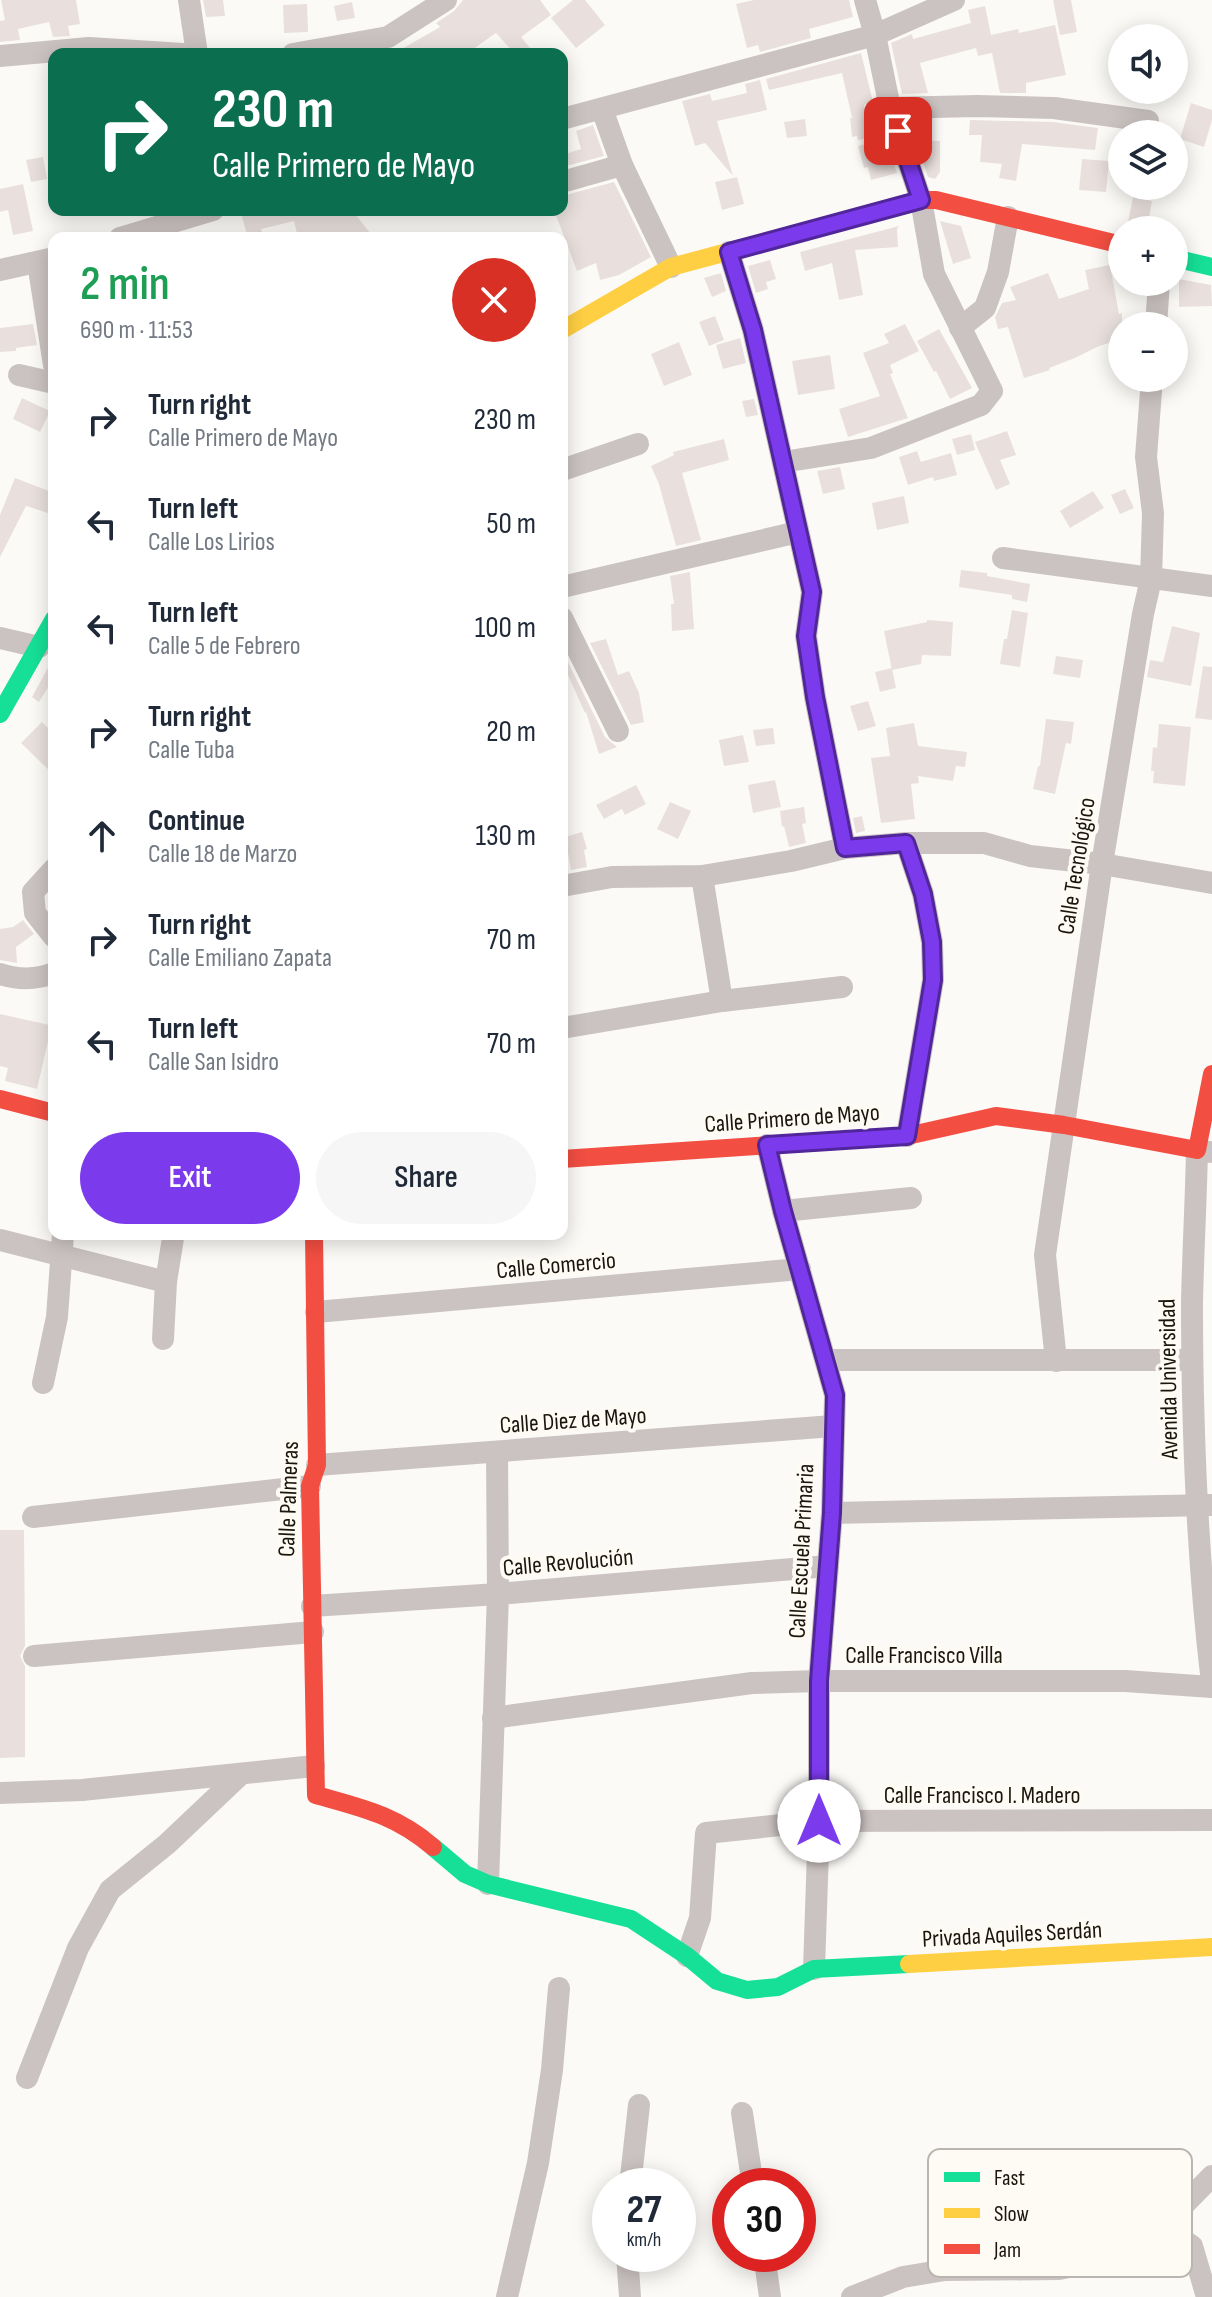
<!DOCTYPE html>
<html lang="en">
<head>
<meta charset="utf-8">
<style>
  :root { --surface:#fff; --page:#f6f6f7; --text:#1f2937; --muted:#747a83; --accent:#7c3aed }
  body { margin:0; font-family:"Sofia Sans Condensed",sans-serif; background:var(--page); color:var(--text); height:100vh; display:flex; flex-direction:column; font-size:30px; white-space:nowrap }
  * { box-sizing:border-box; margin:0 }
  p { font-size:26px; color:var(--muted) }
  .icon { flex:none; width:44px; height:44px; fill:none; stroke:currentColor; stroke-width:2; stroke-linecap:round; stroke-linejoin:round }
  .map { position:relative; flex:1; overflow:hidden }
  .sheet { position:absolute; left:48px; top:232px; width:520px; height:1008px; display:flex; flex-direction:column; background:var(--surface); border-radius:16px; box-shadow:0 4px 20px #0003 }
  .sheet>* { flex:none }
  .top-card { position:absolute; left:48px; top:48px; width:520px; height:168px; border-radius:16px; box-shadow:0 4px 20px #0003; background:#0b6e4f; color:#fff; overflow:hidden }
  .buttons { position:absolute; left:1108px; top:24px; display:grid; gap:16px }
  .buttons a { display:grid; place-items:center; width:80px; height:80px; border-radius:50%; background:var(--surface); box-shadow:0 4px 20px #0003; font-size:40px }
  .speed { position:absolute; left:592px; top:2168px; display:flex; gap:16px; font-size:40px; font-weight:700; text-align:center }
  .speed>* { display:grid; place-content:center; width:104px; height:104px; border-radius:50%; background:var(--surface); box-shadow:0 4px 20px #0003; line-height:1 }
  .speed small { font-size:20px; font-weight:400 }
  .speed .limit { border:12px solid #d22; background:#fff; color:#111 }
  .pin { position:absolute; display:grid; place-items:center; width:68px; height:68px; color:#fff; margin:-34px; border-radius:16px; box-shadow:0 4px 12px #0006 }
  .me { position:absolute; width:88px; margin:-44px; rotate:0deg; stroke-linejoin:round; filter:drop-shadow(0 0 6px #0008) }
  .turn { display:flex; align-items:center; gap:28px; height:168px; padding:0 32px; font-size:36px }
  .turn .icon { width:104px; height:104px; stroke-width:2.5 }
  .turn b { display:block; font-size:56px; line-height:68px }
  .round { display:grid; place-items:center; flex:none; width:84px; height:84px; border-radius:42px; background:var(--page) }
  .headline { display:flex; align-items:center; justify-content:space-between; height:136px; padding:0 32px }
  h1 { font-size:48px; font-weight:600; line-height:60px; color:#1e9e55 }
  .button { display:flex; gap:16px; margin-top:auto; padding:16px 32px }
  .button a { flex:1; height:92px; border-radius:48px; background:var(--accent); color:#fff; font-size:32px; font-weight:600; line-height:92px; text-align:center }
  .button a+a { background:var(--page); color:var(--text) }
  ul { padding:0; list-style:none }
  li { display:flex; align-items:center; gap:24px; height:104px; padding:0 32px }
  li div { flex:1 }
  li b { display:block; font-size:30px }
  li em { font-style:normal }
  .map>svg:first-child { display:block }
</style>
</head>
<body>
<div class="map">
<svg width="1212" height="2297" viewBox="0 0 1212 2297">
  <rect width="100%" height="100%" fill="#fcfaf7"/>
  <g fill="#e9e0dd">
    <polygon points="1,0 76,0 80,24 68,26 70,36 53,37 49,22 18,29 20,40 0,42 0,21 5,20"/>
    <polygon points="203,0 223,0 225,16 206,17"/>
    <polygon points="463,0 540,0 551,15 521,37 535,54 515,54 496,33 466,54 393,54 440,27 436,23 454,11"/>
    <polygon points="573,0 585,0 605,25 576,48 551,18"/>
    <polygon points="754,0 849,0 853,17 809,29 811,38 760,52 758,45 747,48 736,4"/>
    <polygon points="1053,0 1071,0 1077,32 1060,35"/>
    <polygon points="352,2 355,18 337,21 334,6"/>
    <polygon points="307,4 308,32 284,33 283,5"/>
    <polygon points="985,6 991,35 1018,29 1019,33 1055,25 1066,75 1026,83 1026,93 1000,93 992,53 978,56 976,48 920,63 928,93 902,94 891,43 912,34 913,39 971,23 968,10"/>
    <polygon points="861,53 873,102 864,105 869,138 858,140 857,136 852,137 850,118 852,118 842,73 769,90 766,79"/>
    <polygon points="760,80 767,110 717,121 733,176 705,143 695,146 682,101 710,94 712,101 747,93 745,84"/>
    <polygon points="1191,103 1212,110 1212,120 1204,147 1180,139"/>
    <polygon points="805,119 807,136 787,138 784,122"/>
    <polygon points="970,120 1053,122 1098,128 1095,150 1022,144 1016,181 999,178 1002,164 980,162 982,135 969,135"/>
    <polygon points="593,125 604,156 562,167 562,155 581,149 576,131"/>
    <polygon points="876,141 886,141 897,173 871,180 868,167 864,168 858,146"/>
    <polygon points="916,141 940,141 940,172 935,179 928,177"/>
    <polygon points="43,157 47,179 31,182 26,160"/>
    <polygon points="1082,159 1109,161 1106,192 1079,190"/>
    <polygon points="737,177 744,204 722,210 715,182"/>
    <polygon points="614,182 651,257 619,275 600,280 596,263 577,271 554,210 562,210 562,196"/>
    <polygon points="23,184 33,231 13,235 8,210 0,212 0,189"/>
    <polygon points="1133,197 1152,201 1147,230 1127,227"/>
    <polygon points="240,210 352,210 374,238 298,238 294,221 261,229 264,238 248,238"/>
    <polygon points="940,221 961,226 971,258 953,264"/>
    <polygon points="899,226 897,229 898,247 855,250 863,295 839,300 832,263 805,271 800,252"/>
    <polygon points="770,260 776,279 766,282 768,289 756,293 748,266"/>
    <polygon points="1110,265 1119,314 1122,313 1122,339 1099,346 1075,358 1049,368 1050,370 1024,378 1008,327 998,329 995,317 1002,303 1016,300 1010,287 1048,273 1059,299 1089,289 1085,270"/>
    <polygon points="721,273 726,291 712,297 704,278"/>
    <polygon points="1179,279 1211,285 1212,306 1179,307"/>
    <polygon points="715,316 724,340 709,346 699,322"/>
    <polygon points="33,324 37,345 16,348 16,351 0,352 0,328"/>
    <polygon points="905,324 919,351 890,365 893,373 890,374 908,418 848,437 839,409 880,396 863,353 889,343 884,334"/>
    <polygon points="939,329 972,388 950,399 936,371 934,372 917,341"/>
    <polygon points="740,338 746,363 723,369 716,345"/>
    <polygon points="679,342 692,375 664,386 651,354"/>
    <polygon points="830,355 835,389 798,395 792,361"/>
    <polygon points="22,398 50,411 40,432 13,419"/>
    <polygon points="754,399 758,415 746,417 742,401"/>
    <polygon points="1007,431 1016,455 1000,460 1010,484 996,490 975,442"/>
    <polygon points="971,434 975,450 957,455 952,439"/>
    <polygon points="724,439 729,460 682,473 701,540 676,546 659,484 651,466 674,455 673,452"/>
    <polygon points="917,451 921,462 951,453 957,475 934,481 933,477 908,485 899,457"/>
    <polygon points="840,467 845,489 823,494 817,471"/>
    <polygon points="15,478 54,493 54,515 26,506 0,557 0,515"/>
    <polygon points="1125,489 1134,508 1120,514 1111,495"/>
    <polygon points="1093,491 1104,508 1070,528 1060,511"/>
    <polygon points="904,496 909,523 877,530 872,503"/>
    <polygon points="961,570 987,573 987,576 1030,584 1027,602 1012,599 1012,595 959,587"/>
    <polygon points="690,572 694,629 672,631 671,604 674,604 670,576"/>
    <polygon points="1012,610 1028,613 1020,667 1000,664 1004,639 1007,639"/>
    <polygon points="927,620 953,622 951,656 922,655 921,664 892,670 884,631 927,622"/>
    <polygon points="1172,626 1200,633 1191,686 1147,677 1150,660 1163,662"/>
    <polygon points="606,639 618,675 629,671 639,693 644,722 631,725 590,643"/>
    <polygon points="562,650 605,737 617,747 599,754 586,712 585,713 565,668 562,669"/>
    <polygon points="1056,656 1083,660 1080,678 1053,674"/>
    <polygon points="54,657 54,678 39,702 32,697"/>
    <polygon points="1203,666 1212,667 1212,720 1195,718"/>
    <polygon points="892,668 896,688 880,692 875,672"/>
    <polygon points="868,701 876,726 858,731 850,706"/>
    <polygon points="1046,719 1074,722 1071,744 1066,743 1055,794 1033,789 1038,766 1040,766"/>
    <polygon points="42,722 54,734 54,775 21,743"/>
    <polygon points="914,723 918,746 967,752 965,767 956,766 953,781 918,776 919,783 911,784 915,819 881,823 871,758 890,756 886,728"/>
    <polygon points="1159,724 1191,727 1185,786 1153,783 1154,771 1151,771 1153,747 1157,748"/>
    <polygon points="773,728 775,744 756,746 753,730"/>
    <polygon points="743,735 749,762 724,766 719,740"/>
    <polygon points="775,780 781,807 753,813 748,785"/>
    <polygon points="636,785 646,804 625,815 622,809 604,819 596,805"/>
    <polygon points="670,802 691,811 678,839 657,829"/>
    <polygon points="804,807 806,823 802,824 806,843 789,847 784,826 782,827 780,811"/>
    <polygon points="862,816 865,831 856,833 853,818"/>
    <polygon points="582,832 587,849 584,850 587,867 571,870 568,853 562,855 562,838"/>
    <polygon points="23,920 34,934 16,947 17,963 0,960 0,929 13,927"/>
    <polygon points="0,1014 54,1026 54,1042 48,1041 37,1089 5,1081 8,1068 0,1066"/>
    <polygon points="0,1530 24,1530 25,1646 20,1656 25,1666 25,1757 0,1758"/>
  </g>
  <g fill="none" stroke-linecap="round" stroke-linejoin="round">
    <g stroke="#cbc3c2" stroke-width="22">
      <polyline points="189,0 197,54"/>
      <polyline points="293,54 388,37 446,0"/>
      <polyline points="0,56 89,48 183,54"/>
      <polyline points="890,108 977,106 1054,108 1148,121"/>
      <polyline points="602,109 622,165 671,267"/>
      <polyline points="562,119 875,35 954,0"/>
      <polyline points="562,182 622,165"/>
      <polyline points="120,238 213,210"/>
      <polyline points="729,252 753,330 812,592 806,636 815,697 845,848"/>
      <polyline points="38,263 54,365"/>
      <polyline points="0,270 54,258"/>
      <polyline points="1156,326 1159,282"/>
      <polyline points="960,328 985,308 998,272 1008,217"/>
      <polyline points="19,375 54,383"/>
      <polyline points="783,462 871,448 981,405 992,391 934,274 921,200 890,108 875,35 865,0"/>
      <polyline points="562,470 638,444"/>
      <polyline points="1003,558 1212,586"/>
      <polyline points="562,587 798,532"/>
      <polyline points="562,618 618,731"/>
      <polyline points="0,638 39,647"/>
      <polyline points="906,843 923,894 932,942 933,980 907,1136"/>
      <polyline points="54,869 33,892 35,913 54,937"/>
      <polyline points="702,876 722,1001"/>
      <polyline points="562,886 612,877 702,876 791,861 845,848 906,843 984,843 1030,856 1102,864 1212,883"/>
      <path d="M0,974C19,980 35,980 54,973"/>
      <polyline points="562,1028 722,1001 842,987"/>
      <polyline points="767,1145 783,1211 835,1395 832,1513 819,1681 819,1821 814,1969"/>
      <path d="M1210,1152L1197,1150C1196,1201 1193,1252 1192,1303C1192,1430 1197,1557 1212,1683"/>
      <polyline points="783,1211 911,1198"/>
      <polyline points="0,1240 166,1282"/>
      <polyline points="316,1312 800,1269"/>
      <polyline points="163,1339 166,1282 173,1238"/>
      <polyline points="826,1360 1192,1360"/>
      <polyline points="1056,1361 1045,1255 1102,864 1143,614 1151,579 1153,513 1146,457 1152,378"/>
      <polyline points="43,1383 57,1317 63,1234"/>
      <polyline points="317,1465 833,1426"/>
      <polyline points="832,1513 1211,1505"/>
      <polyline points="33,1517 310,1486"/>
      <polyline points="312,1606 498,1594 828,1566"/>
      <polyline points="34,1656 313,1632"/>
      <polyline points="493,1718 752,1683 819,1681 1125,1681 1212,1687"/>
      <polyline points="0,1793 82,1790 314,1766"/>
      <polyline points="488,1884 498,1594 497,1452"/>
      <polyline points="687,1956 700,1918 706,1833 819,1821 1212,1820"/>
      <polyline points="27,2078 78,1948 110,1890 167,1844 241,1774"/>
      <polyline points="742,2113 753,2186"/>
      <polyline points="630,2186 639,2105"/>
      <polyline points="1163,2226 1192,2246 1207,2297"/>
      <polyline points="627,2254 630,2297"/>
      <polyline points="764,2254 770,2297"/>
      <polyline points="507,2297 538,2163 552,2070 559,1988"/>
      <polyline points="852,2297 903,2277 945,2270 1059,2269 1105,2260 1163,2226 1212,2176"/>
    </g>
    <g stroke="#16e098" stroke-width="18">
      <polyline points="1174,258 1212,267"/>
      <polyline points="0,714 54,619"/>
      <polyline points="433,1847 465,1874 488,1884 631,1919 687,1956 717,1981 747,1990 778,1987 814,1969 909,1964"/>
    </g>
    <g stroke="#ffcf43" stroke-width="18">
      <polyline points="562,330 671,267 884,210"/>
      <polyline points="909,1964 1212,1947"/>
    </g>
    <g stroke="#f24e42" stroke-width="18">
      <polyline points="884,210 921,200 936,200 1122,245"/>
      <polyline points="0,1099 54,1113"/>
      <polyline points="562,1159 907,1136 996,1116 1064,1125 1197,1150 1212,1074"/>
      <path d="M314,1234L317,1465L310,1486L316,1795C362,1808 396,1815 433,1847"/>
    </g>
  </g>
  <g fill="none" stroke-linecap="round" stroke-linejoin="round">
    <g stroke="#51269a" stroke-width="20">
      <polyline id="route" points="819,1821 819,1681 832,1513 835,1395 783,1211 767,1145 907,1136 933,980 932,942 923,894 906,843 845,848 815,697 806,636 812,592 753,330 729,252 921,200 898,131"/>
    </g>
    <use href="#route" stroke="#7c3aed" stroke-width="14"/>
  </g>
  <g text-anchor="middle" stroke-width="8" stroke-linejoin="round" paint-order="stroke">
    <g font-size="24" fill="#1b160c" stroke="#fefbf5">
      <text transform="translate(1076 866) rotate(-81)" y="8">Calle Tecnológico</text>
      <text transform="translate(792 1118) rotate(-4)" y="8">Calle Primero de Mayo</text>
      <text transform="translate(556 1265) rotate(-5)" y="8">Calle Comercio</text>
      <text transform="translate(1168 1379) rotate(-91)" y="8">Avenida Universidad</text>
      <text transform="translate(573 1420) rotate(-4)" y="8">Calle Diez de Mayo</text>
      <text transform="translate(288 1499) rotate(-88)" y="8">Calle Palmeras</text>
      <text transform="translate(801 1551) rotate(-87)" y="8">Calle Escuela Primaria</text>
      <text transform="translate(568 1562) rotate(-5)" y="8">Calle Revolución</text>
      <text x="924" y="1663">Calle Francisco Villa</text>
      <text x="982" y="1803">Calle Francisco I. Madero</text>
      <text transform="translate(1012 1934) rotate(-3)" y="8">Privada Aquiles Serdán</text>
    </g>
  </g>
  <rect x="928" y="2149" width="264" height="128" rx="12" fill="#fefbf5" stroke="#bab6af" stroke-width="2"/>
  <rect x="944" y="2172" width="36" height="10" fill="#16e098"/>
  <rect x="944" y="2208" width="36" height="10" fill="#ffcf43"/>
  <rect x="944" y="2244" width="36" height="10" fill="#f24e42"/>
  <g font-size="22" fill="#1b160c">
    <text x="994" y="2185">Fast</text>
    <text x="994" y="2221">Slow</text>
    <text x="994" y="2257">Jam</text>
  </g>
</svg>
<div class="buttons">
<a><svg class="icon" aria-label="sound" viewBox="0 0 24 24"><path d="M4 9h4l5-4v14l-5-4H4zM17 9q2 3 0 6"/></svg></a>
<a><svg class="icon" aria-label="layers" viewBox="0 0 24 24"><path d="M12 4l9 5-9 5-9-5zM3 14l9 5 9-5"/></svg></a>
<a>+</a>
<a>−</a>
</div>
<div class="speed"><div>27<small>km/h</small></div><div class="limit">30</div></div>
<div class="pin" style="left:898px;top:131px;background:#d93025"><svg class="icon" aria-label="arrive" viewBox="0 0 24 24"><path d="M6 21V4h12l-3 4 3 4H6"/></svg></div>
<svg class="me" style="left:819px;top:1821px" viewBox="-20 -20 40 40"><circle r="19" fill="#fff"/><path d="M0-13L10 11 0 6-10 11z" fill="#7c3aed"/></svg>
<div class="top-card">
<div class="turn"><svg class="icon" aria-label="right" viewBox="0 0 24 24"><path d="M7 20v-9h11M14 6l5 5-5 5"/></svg><div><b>230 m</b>Calle Primero de Mayo</div></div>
</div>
<section class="sheet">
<div class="headline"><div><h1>2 min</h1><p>690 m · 11:53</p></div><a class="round" style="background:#d93025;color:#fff"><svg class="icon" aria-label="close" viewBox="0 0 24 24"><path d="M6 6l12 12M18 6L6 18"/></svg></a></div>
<ul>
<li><svg class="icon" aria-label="right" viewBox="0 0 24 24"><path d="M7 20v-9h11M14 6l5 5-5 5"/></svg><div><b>Turn right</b><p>Calle Primero de Mayo</p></div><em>230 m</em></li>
<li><svg class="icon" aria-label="left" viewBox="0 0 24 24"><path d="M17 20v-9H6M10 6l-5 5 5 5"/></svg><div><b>Turn left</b><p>Calle Los Lirios</p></div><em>50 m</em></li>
<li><svg class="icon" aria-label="left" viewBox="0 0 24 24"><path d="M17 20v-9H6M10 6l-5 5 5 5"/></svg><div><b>Turn left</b><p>Calle 5 de Febrero</p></div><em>100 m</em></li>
<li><svg class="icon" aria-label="right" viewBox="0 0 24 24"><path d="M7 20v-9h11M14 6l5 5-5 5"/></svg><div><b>Turn right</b><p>Calle Tuba</p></div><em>20 m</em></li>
<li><svg class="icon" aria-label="ahead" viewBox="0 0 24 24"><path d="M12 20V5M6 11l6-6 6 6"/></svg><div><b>Continue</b><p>Calle 18 de Marzo</p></div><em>130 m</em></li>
<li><svg class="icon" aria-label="right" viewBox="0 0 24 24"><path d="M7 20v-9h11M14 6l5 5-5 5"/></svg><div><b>Turn right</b><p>Calle Emiliano Zapata</p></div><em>70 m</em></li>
<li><svg class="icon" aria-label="left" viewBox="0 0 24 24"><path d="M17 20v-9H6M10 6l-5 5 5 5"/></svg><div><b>Turn left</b><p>Calle San Isidro</p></div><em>70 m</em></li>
</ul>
<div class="button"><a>Exit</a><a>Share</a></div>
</section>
</div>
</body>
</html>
